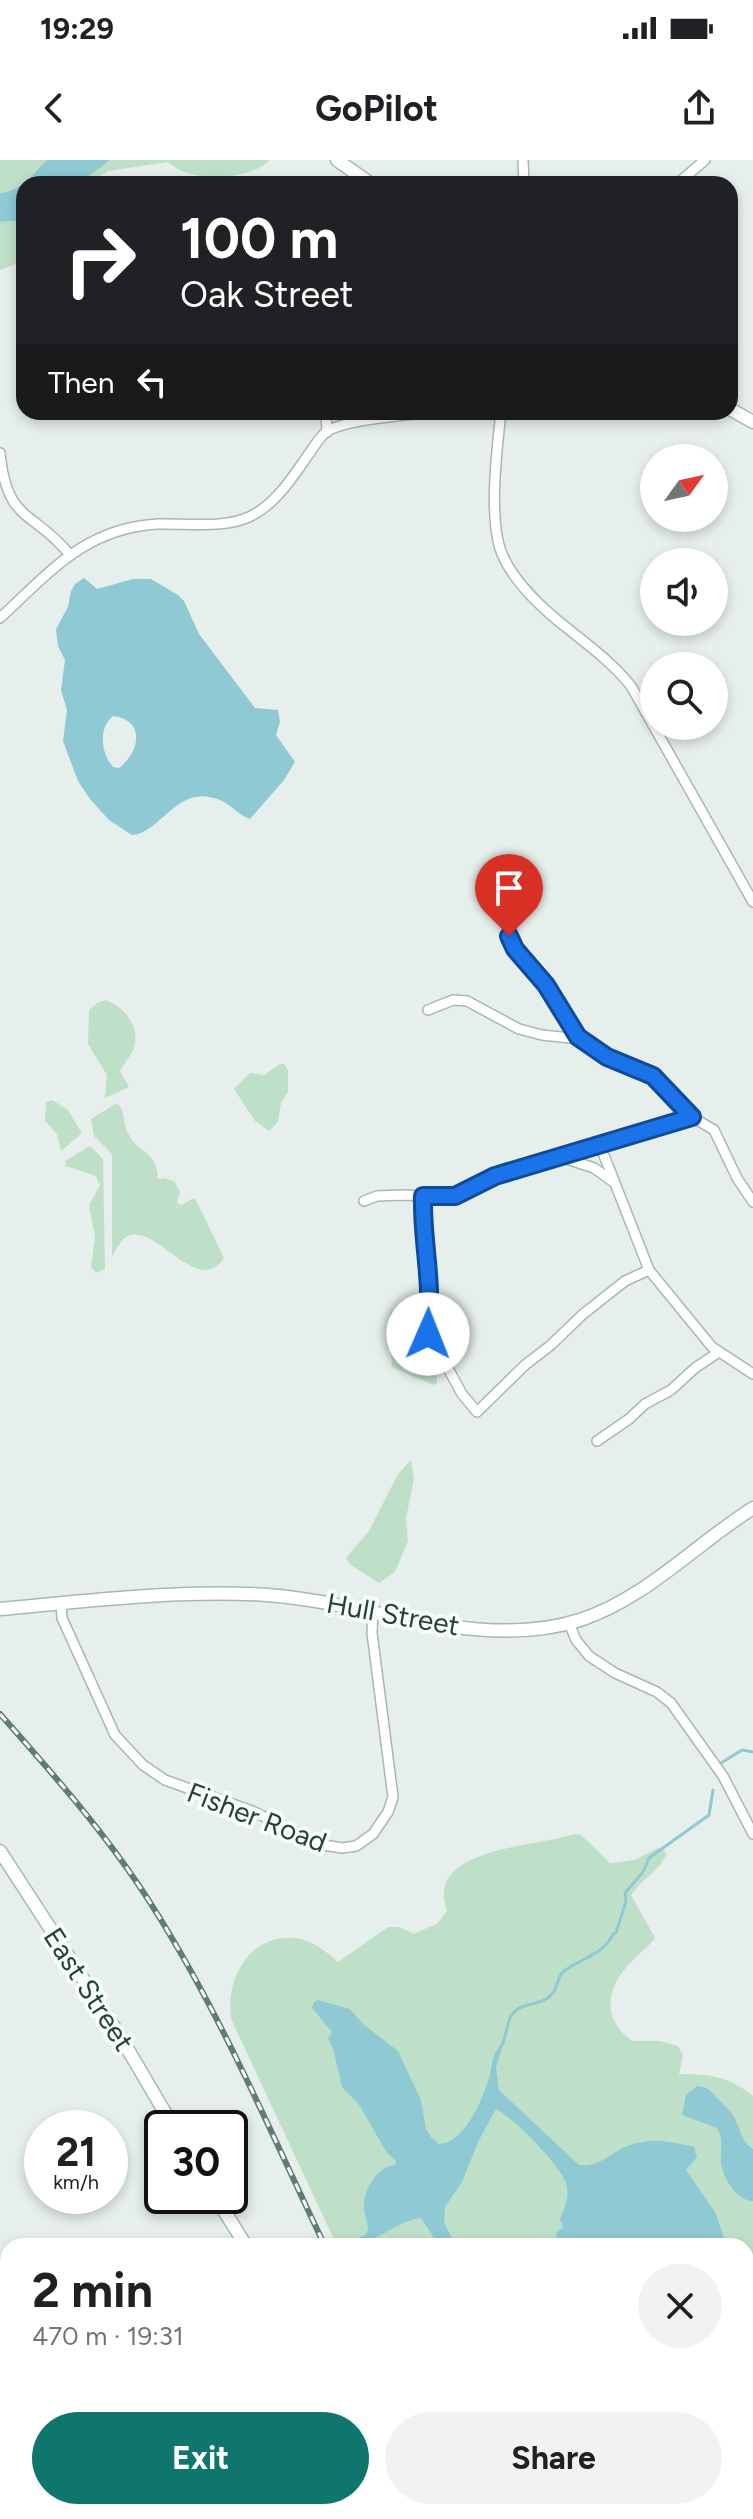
<!DOCTYPE html>
<html lang="en">
<head>
<meta charset="utf-8">
<style>
  :root { --surface:#fff; --page:#f2f2f2; --text:#202124; --muted:#757577; --accent:#0f766e }
  body { margin:0; font-family:Figtree,sans-serif; background:var(--page); color:var(--text); height:100vh; display:flex; flex-direction:column; font-size:30px; white-space:nowrap }
  * { box-sizing:border-box; margin:0 }
  p { font-size:26px; color:var(--muted) }
  .icon { flex:none; width:44px; height:44px; fill:none; stroke:currentColor; stroke-width:2; stroke-linecap:round; stroke-linejoin:round }
  .map { position:relative; flex:1; overflow:hidden }
  .sheet { position:absolute; left:0px; top:2078px; width:754px; height:282px; display:flex; flex-direction:column; background:var(--surface); border-radius:24px 24px 0 0; box-shadow:0 4px 12px #0003 }
  .sheet>* { flex:none }
  .guide { position:absolute; left:16px; top:16px; width:722px; height:244px; border-radius:24px; box-shadow:0 4px 12px #0003; background:#202124; color:#fff; overflow:hidden }
  .needle { width:52px; rotate:57deg }
  .tools { position:absolute; left:640px; top:284px; display:grid; gap:16px }
  .tools a { display:grid; place-items:center; width:88px; height:88px; border-radius:50%; background:var(--surface); box-shadow:0 4px 12px #0003; font-size:40px }
  .speed { position:absolute; left:24px; top:1950px; display:flex; gap:16px; font-size:40px; font-weight:700; text-align:center }
  .speed>* { display:grid; place-content:center; width:104px; height:104px; border-radius:50%; background:var(--surface); box-shadow:0 4px 12px #0003; line-height:1 }
  .speed small { font-size:20px; font-weight:400 }
  .speed .limit { border:4px solid #111; border-radius:12px; background:#fff; color:#111 }
  .pin { position:absolute; display:grid; place-items:center; width:68px; height:68px; color:#fff; margin:-82px -34px; border-radius:50% 50% 50% 0; rotate:-45deg; box-shadow:0 0 8px #0007 }
  .pin .icon { rotate:45deg }
  .me { position:absolute; width:88px; margin:-44px; rotate:1deg; stroke-linejoin:round; filter:drop-shadow(0 0 6px #0008) }
  .turn { display:flex; align-items:center; gap:28px; height:168px; padding:0 32px; font-size:36px }
  .turn .icon { width:104px; height:104px; stroke-width:2.5 }
  .turn b { display:block; font-size:56px; line-height:68px }
  .then { display:flex; align-items:center; height:76px; padding:0 32px; background:#0003; gap:16px; font-size:30px }
  .round { display:grid; place-items:center; flex:none; width:84px; height:84px; border-radius:42px; background:var(--page) }
  .head { display:flex; align-items:center; justify-content:space-between; height:136px; padding:0 32px }
  h1 { font-size:48px; font-weight:700; line-height:60px }
  .action { display:flex; gap:16px; margin-top:auto; padding:16px 32px }
  .action a { flex:1; height:92px; border-radius:48px; background:var(--accent); color:#fff; font-size:32px; font-weight:700; line-height:92px; text-align:center }
  .action a+a { background:var(--page); color:var(--text) }
  .status { display:flex; justify-content:space-between; align-items:center; height:56px; padding:0 40px; background:var(--surface); direction:ltr }
  .status svg { height:22px; fill:currentColor }
  header { display:flex; justify-content:space-between; align-items:center; height:104px; padding:0 32px; background:var(--surface); font-size:36px; font-weight:700 }
  .map>svg:first-child { display:block }
</style>
</head>
<body>
<div class="status"><b>19:29</b><svg viewBox="0 0 49 12"><path d="M0 12V9h3v3zM5 12V6h3v6zM10 12V3h3v9zM15 12V0h3v12zM26 1h20v11H26zM47 4h2v5h-2z"/></svg></div>
<header><svg class="icon" aria-label="back" viewBox="0 0 24 24"><path d="M15 5l-7 7 7 7"/></svg>GoPilot<svg class="icon" aria-label="share" viewBox="0 0 24 24"><path d="M12 15V3M7 8l5-5 5 5M5 13v7h14v-7"/></svg></header>
<div class="map">
<svg width="753" height="2359" viewBox="0 0 753 2359">
  <rect width="100%" height="100%" fill="#e6efeb"/>
  <g fill="#bfe0c8">
    <path d="M0,0H47C34,14 20,32 0,33Z"/>
    <path d="M110,0H270C250,21 189,23 168,2L108,11L98,17L102,24H79Z"/>
    <polygon points="24,60 24,101 0,110 0,62"/>
    <path d="M106,840C127,848 144,872 131,894C127,901 123,904 120,911L129,927L105,938L107,915L88,884L89,850L97,843Z"/>
    <polygon points="280,904 284,904 288,910 288,932 281,943 278,962 269,971 255,961 234,929 250,913 264,915"/>
    <polygon points="52,940 68,950 82,973 61,991 57,974 45,961 46,942"/>
    <path d="M117,943C126,951 122,962 128,973C138,994 157,990 158,1019L165,1018L175,1022L180,1032L177,1043L182,1045L194,1038L196,1040L224,1098C198,1138 156,1063 128,1076C121,1079 116,1090 112,1096V994L94,976L91,959Z"/>
    <polygon points="90,986 103,999 105,1109 96,1113 91,1107 95,1077 89,1045 100,1025 96,1016 66,1006 65,1001"/>
    <path d="M393,1149C404,1154 405,1165 411,1176C421,1191 438,1203 437,1223L433,1225L392,1207L391,1190L397,1173L389,1155Z"/>
    <polygon points="411,1300 414,1319 406,1358 408,1381 395,1412 379,1423 351,1405 346,1398 369,1371 398,1314"/>
    <path d="M574,1674L581,1675L610,1703L635,1700L658,1688L664,1690L666,1695C659,1711 641,1720 631,1735L655,1778C649,1786 640,1793 633,1800C606,1827 600,1857 632,1881H659L678,1886L683,1895L679,1914C710,1914 728,1916 753,1936V2359H465L462,2352H746V2086H337L232,1861C223,1823 249,1773 294,1778C310,1779 326,1791 338,1802L388,1767H399L414,1774L438,1763L447,1751C423,1687 538,1687 574,1674Z"/>
    <polygon points="0,2168 4,2169 8,2177 8,2247 0,2243"/>
  </g>
  <g fill="#8ec9d4" fill-rule="evenodd">
    <path d="M47,0H110L79,24H24V60L0,62V33C20,32 34,13 47,0Z"/>
    <path d="M84,418L97,429L133,419H151L178,435L184,441L199,474L255,548L278,550L280,562L276,575L295,602L284,620L250,659C238,655 230,643 217,639C177,624 161,673 132,675L109,660L90,639L78,621L63,581L67,550L61,530L65,500L58,486L56,469L68,447L71,431L75,424ZM113,556C146,560 140,592 119,608L113,607C101,593 98,568 113,556Z"/>
    <path d="M318,1840L350,1849L363,1864L398,1891L421,1940L426,1969L431,1977L439,1984C463,1984 482,1941 488,1921C491,1913 491,1904 494,1896C496,1890 501,1884 505,1879L496,1907L499,1930L579,2005C597,2008 610,1994 625,1987C649,1977 670,1981 694,1987L697,1997L686,2010L715,2052L727,2086H558L556,2073L563,2067L560,2059C565,2048 570,2035 566,2023C559,2004 513,1957 496,1949L478,1982L462,2022L445,2047L444,2063L456,2086H439L421,2058C396,2061 375,2084 350,2086V2083L366,2074L368,2069C368,2061 363,2052 364,2043C365,2027 379,2006 395,2005L396,2001L387,1993L358,1943L342,1927L333,1888L328,1878L332,1872L312,1848L314,1842Z"/>
    <path d="M697,1926C709,1927 712,1932 719,1940C725,1947 732,1951 736,1961C742,1973 741,1981 753,1989V2041C737,2041 722,2017 721,2002C720,1989 724,1979 717,1968L682,1955L686,1935Z"/>
    <polygon points="171,2352 284,2352 287,2359 181,2359"/>
  </g>
  <g fill="none" stroke-linecap="round" stroke-linejoin="round">
    <g stroke="#8ec9d4" stroke-width="3">
      <polyline points="721,1603 742,1590 753,1592"/>
      <path d="M503,1883C506,1875 507,1865 510,1858C518,1840 541,1848 552,1834C558,1828 557,1817 563,1812C580,1798 603,1796 613,1774L616,1773L626,1741L625,1733L643,1712L649,1698L709,1655L713,1630"/>
      <polyline points="746,2195 753,2196"/>
    </g>
    <g stroke="#a8b8b2" stroke-width="12">
      <g id="minor">
        <polyline points="523,0 524,24"/>
        <polyline points="677,24 705,0"/>
        <polyline points="326,252 327,272"/>
        <path d="M501,252C497,288 488,360 502,394C513,420 536,442 557,460C583,481 610,500 631,526L753,742"/>
        <path d="M0,293C7,364 34,350 70,395"/>
        <path d="M0,458C50,412 85,368 158,364C187,363 222,369 249,357C277,344 293,316 311,291C315,285 320,277 326,272C344,259 415,254 440,252"/>
        <polyline points="509,776 515,789 546,825 578,877 607,897 653,916 692,957 714,970 737,1018 753,1042"/>
        <polyline points="428,850 453,840 467,841 519,869 542,875 580,879"/>
        <polyline points="600,985 649,1110 712,1187 753,1214"/>
        <polyline points="561,997 594,1008 612,1021"/>
        <polyline points="423,1036 423,1067 429,1131 426,1168 462,1234 477,1252 525,1205 551,1185 582,1155 625,1121 649,1110"/>
        <polyline points="364,1041 377,1036 403,1035 452,1037 495,1016 692,957"/>
        <polyline points="597,1281 629,1259 645,1244 671,1230 695,1208 719,1192"/>
        <polyline points="61,1444 62,1458 115,1575 143,1605 165,1620 252,1651 324,1685 342,1688 356,1686 373,1674 388,1652 393,1637 372,1473 373,1450"/>
        <polyline points="569,1463 576,1480 589,1496 615,1513 657,1532 671,1543 723,1616 753,1674"/>
      </g>
    </g>
    <g stroke="#a4bbb3" stroke-width="15">
      <g id="secondary">
        <polyline points="337,0 371,24"/>
        <polyline points="730,249 753,262"/>
        <path d="M0,1449C86,1441 182,1429 267,1435C368,1442 480,1492 580,1460C645,1439 696,1384 753,1348"/>
        <polyline points="0,1691 120,1876 174,1968"/>
        <polyline points="215,2036 246,2086"/>
        <polyline points="414,2352 418,2359"/>
      </g>
    </g>
    <use href="#minor" stroke="#fff" stroke-width="9"/>
    <use href="#secondary" stroke="#fff" stroke-width="12"/>
    <g stroke="#5f7d75" stroke-width="6">
      <g id="rail">
        <path d="M0,1554C54,1615 108,1676 151,1744C220,1852 270,1971 325,2086"/>
        <polyline points="451,2352 454,2359"/>
      </g>
    </g>
    <use href="#rail" stroke="#f7fbf9" stroke-width="3" stroke-dasharray="9" stroke-linecap="butt"/>
  </g>
  <g fill="none" stroke-linecap="round" stroke-linejoin="round">
    <g stroke="#114b97" stroke-width="20">
      <path id="route" d="M428,1174C424,1159 429,1146 429,1131C428,1099 422,1068 423,1036H455L495,1016L692,957L653,916L607,897L578,877L546,825L515,789L509,776"/>
    </g>
    <use href="#route" stroke="#1a73e8" stroke-width="14"/>
  </g>
  <g text-anchor="middle" stroke-width="8" stroke-linejoin="round" paint-order="stroke">
    <g font-size="28" fill="#24423a" stroke="#f7fbf9">
      <text transform="translate(393 1454) rotate(10)" y="10">Hull Street</text>
      <text transform="translate(257 1657) rotate(21)" y="10">Fisher Road</text>
      <text transform="translate(89 1829) rotate(57)" y="10">East Street</text>
    </g>
  </g>
</svg>
<div class="tools">
<a><svg class="needle" viewBox="-14 -14 28 28"><path d="M0-13l5 13h-10z" fill="#e53935"/><path d="M0 13l5-13h-10z" fill="#757577"/></svg></a>
<a><svg class="icon" aria-label="sound" viewBox="0 0 24 24"><path d="M4 9h4l5-4v14l-5-4H4zM17 9q2 3 0 6"/></svg></a>
<a><svg class="icon" aria-label="search" viewBox="0 0 24 24"><circle cx="10" cy="10" r="6"/><path d="M15 15l6 6"/></svg></a>
</div>
<div class="speed"><div>21<small>km/h</small></div><div class="limit">30</div></div>
<div class="pin" style="left:509px;top:776px;background:#d93025"><svg class="icon" aria-label="arrive" viewBox="0 0 24 24"><path d="M6 21V4h12l-3 4 3 4H6"/></svg></div>
<svg class="me" style="left:428px;top:1174px" viewBox="-20 -20 40 40"><circle r="19" fill="#fff"/><path d="M0-13L10 11 0 6-10 11z" fill="#1a73e8"/></svg>
<div class="guide">
<div class="turn"><svg class="icon" aria-label="right" viewBox="0 0 24 24"><path d="M7 20v-9h11M14 6l5 5-5 5"/></svg><div><b>100 m</b>Oak Street</div></div>
<div class="then">Then<svg class="icon" aria-label="left" viewBox="0 0 24 24"><path d="M17 20v-9H6M10 6l-5 5 5 5"/></svg></div>
</div>
<section class="sheet">
<div class="head"><div><h1>2 min</h1><p>470 m · 19:31</p></div><a class="round"><svg class="icon" aria-label="close" viewBox="0 0 24 24"><path d="M6 6l12 12M18 6L6 18"/></svg></a></div>
<div class="action"><a>Exit</a><a>Share</a></div>
</section>
</div>
</body>
</html>
